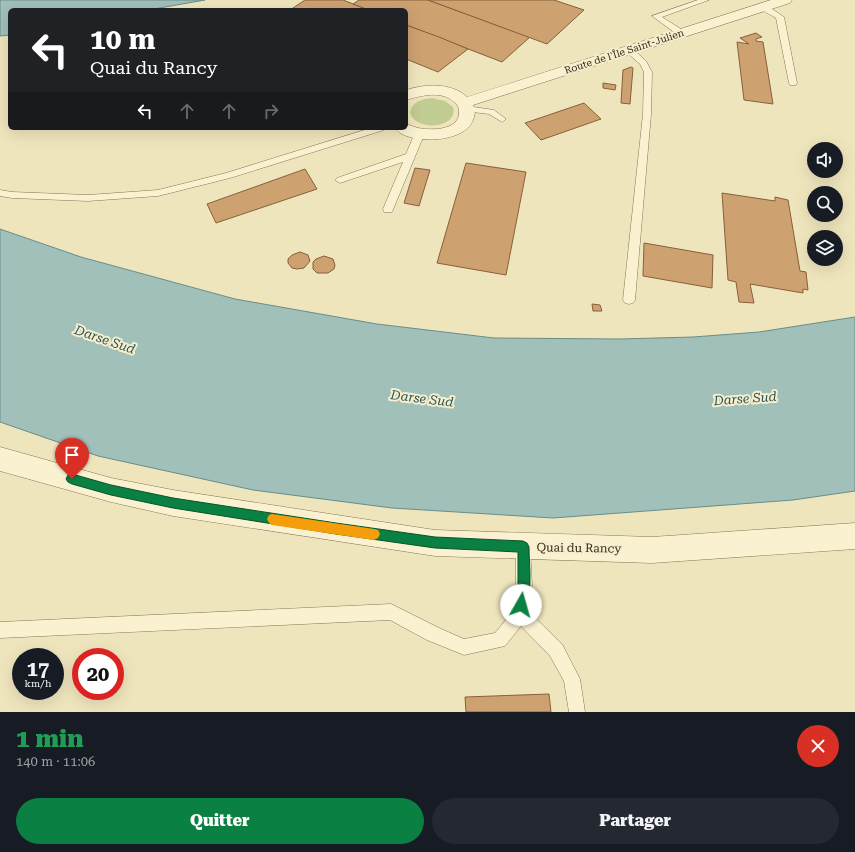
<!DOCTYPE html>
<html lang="fr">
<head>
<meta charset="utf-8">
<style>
  :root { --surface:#171b24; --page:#242831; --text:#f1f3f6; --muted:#9ea1a6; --accent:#0b8043 }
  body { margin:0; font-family:"Roboto Serif",serif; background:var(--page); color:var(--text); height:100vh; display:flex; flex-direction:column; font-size:15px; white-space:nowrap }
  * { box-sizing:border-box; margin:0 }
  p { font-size:13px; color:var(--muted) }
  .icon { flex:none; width:22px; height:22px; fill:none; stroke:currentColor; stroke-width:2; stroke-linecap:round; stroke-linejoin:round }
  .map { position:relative; height:712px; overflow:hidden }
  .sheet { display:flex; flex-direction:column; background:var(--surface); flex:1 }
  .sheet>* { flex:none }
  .hud { position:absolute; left:8px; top:8px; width:400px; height:122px; border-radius:6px; box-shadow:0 4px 16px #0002; background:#202124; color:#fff; overflow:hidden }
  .controls { position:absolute; left:807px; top:142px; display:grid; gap:8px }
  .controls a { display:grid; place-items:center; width:36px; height:36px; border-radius:50%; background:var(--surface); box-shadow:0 4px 16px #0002; font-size:20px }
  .speed { position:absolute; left:12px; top:648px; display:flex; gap:8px; font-size:20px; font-weight:700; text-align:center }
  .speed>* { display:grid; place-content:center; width:52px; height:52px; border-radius:50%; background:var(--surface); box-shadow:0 4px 16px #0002; line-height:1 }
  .speed small { font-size:10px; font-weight:400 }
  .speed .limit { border:6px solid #d22; background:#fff; color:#111 }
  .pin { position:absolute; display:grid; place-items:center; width:34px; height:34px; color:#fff; margin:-41px -17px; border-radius:50% 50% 50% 0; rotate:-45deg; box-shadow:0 0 4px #0007 }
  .pin .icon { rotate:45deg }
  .me { position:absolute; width:44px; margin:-22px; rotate:7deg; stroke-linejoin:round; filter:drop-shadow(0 0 3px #0008) }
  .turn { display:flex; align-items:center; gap:14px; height:84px; padding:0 16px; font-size:18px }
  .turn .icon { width:52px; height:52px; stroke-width:2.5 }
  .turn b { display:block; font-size:28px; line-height:34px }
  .lanes { display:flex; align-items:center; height:38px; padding:0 16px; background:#0003; justify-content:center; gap:20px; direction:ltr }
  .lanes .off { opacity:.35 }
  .round { display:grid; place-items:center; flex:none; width:42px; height:42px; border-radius:21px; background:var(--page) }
  .headline { display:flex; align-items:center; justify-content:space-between; height:68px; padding:0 16px }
  h1 { font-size:24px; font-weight:800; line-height:30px; color:#1e9e55 }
  .cta { display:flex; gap:8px; margin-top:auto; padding:8px 16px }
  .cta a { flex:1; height:46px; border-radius:24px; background:var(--accent); color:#fff; font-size:16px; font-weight:800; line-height:46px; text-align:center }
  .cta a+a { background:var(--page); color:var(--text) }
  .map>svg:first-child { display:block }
</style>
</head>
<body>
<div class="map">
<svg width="855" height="712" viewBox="0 0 855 712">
  <rect width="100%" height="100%" fill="#efe5bd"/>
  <path fill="#c0cc91" d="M432,98L445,101L453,107C459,129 414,132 410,112C413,101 422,99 432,98Z"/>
  <g fill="#a1c0ba" stroke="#688d88">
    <polygon points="0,0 205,0 148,10 10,10 10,35 0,36"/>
    <polygon points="0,229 81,257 235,299 377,324 494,338 619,339 693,337 759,332 855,317 855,491 793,500 553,518 392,508 253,490 98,456 0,422"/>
  </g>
  <g fill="#cea171" stroke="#86603b">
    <polygon points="305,0 343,0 369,10 290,10"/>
    <polygon points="359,0 428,0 530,37 502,62 406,25 406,10 369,10 353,4"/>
    <polygon points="428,0 554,0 584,10 547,44"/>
    <polygon points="406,25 439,37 468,49 438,72 406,59"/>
    <polygon points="756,33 762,37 756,39 756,41 763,42 773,104 744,100 737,42 749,44 740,38"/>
    <polygon points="631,67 633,68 630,104 621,103 623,70"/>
    <polygon points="603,83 616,85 615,90 603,88"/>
    <polygon points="584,103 601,119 541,140 525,123"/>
    <polygon points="466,163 526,172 506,275 437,263"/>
    <polygon points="415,168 430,170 419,206 404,203"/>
    <polygon points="305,169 317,189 216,223 207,204"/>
    <polygon points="722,193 775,201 775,197 788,200 800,271 806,272 808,290 803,289 803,293 750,284 754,303 739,302 736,282 728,280"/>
    <polygon points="644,243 713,255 712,288 643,276"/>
    <polygon points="300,252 308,255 310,261 304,268 297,269 292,268 288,263 288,259 292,255"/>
    <polygon points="324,256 333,259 335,265 334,269 328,273 317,273 313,269 313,262 316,259"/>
    <polygon points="592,304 600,305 602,311 593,311"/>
    <polygon points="549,694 551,712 466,712 465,697"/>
  </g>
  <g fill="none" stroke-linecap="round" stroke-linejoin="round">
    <g stroke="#877456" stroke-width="1">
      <g id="lane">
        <polygon points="698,0 709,0 662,17 684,31 684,35 678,35 652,16"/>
        <polygon points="760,5 766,5 784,17 797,83 796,85 790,85 789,83 776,18 760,9"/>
        <polygon points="625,47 631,47 646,61 652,72 651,114 635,300 633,303 629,304 625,303 623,300 643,114 644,72 640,64 625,51"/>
        <polygon points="467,106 494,110 506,119 502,122 489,114 464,111 463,109 464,107"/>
        <polygon points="371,128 385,128 384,130 230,178 158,196 88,201 12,198 0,196 0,190 12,192 88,195 158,190 226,173"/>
        <polygon points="419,132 424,135 392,212 384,212 383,209 403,162 340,183 335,180 337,178 406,154 414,135"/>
        <polygon points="523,540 528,542 530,547 532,585 528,611 562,644 580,679 585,712 569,712 564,681 550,656 521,626 505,646 464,655 427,640 390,620 0,638 0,622 391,604 439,628 464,639 495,633 513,611 516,585 516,547 518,542"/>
      </g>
    </g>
    <g stroke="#877456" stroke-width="1">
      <g id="street">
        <path d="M771,0H792L790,3L473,105C476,110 475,115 473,120C465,144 406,145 395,128H406V124C410,125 414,127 418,128C434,131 465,130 458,106C444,89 424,95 406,100V90C425,84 451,82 467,97Z"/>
        <polygon points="0,447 111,478 173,490 435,530 652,537 855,523 855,549 652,563 435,556 173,516 111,502 0,471"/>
      </g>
    </g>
    <use href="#lane" fill="#f9f1d0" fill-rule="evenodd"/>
    <use href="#street" fill="#f9f1d0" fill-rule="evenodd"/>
  </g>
  <path fill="#0b8043" stroke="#07532c" d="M72,474L111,485L173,498L336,523L435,537L523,541L527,543L529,547C529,566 533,591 525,609L521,611L517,609L515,605L518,586V552L435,548L336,534L173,508L111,495L72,484L68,482L66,479L68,475Z"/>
  <polygon fill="#f59e0b" points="272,514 374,529 378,530 380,534 378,538 374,540 272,525 269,523 267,519 269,515"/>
  <g text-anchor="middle" stroke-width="4" stroke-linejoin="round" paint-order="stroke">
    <g font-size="10" fill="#352a1b" stroke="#f6eecc">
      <text transform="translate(624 51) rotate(-18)" y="4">Route de l'Île Saint-Julien</text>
    </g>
    <g font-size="12" fill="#352a1b" stroke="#f6eecc">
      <text transform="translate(579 548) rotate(1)" y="4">Quai du Rancy</text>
    </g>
    <g font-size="13" font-style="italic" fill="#2a5456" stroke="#f6eecc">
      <text transform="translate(105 339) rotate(19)" y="5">Darse Sud</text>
      <text transform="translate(422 398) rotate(7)" y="5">Darse Sud</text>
      <text transform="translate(745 398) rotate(-4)" y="5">Darse Sud</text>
    </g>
  </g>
</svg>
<div class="controls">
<a><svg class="icon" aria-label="sound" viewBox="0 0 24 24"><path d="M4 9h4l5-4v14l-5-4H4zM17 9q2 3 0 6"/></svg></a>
<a><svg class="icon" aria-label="search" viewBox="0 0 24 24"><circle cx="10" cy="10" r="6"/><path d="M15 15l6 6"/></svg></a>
<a><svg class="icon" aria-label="layers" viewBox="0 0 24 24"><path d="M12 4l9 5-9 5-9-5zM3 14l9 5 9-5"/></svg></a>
</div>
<div class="speed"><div>17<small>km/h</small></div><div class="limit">20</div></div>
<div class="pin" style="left:72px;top:479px;background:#d93025"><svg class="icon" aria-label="arrive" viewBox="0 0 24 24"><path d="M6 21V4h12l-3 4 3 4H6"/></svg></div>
<svg class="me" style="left:521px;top:605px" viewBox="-20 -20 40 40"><circle r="19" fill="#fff"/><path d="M0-13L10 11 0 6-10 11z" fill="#0b8043"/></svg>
<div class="hud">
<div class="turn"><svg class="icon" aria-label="left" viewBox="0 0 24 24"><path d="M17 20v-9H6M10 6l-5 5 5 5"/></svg><div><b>10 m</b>Quai du Rancy</div></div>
<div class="lanes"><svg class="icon" aria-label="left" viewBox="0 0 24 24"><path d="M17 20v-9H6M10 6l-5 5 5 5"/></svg><svg class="icon off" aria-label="ahead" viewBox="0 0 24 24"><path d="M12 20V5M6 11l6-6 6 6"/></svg><svg class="icon off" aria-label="ahead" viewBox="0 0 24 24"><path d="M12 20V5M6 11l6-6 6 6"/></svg><svg class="icon off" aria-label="right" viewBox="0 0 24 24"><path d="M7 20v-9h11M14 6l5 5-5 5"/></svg></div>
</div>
</div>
<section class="sheet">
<div class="headline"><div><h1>1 min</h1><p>140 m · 11:06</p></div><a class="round" style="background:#d93025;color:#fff"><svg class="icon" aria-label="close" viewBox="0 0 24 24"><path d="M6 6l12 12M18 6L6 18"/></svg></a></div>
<div class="cta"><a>Quitter</a><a>Partager</a></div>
</section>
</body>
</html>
